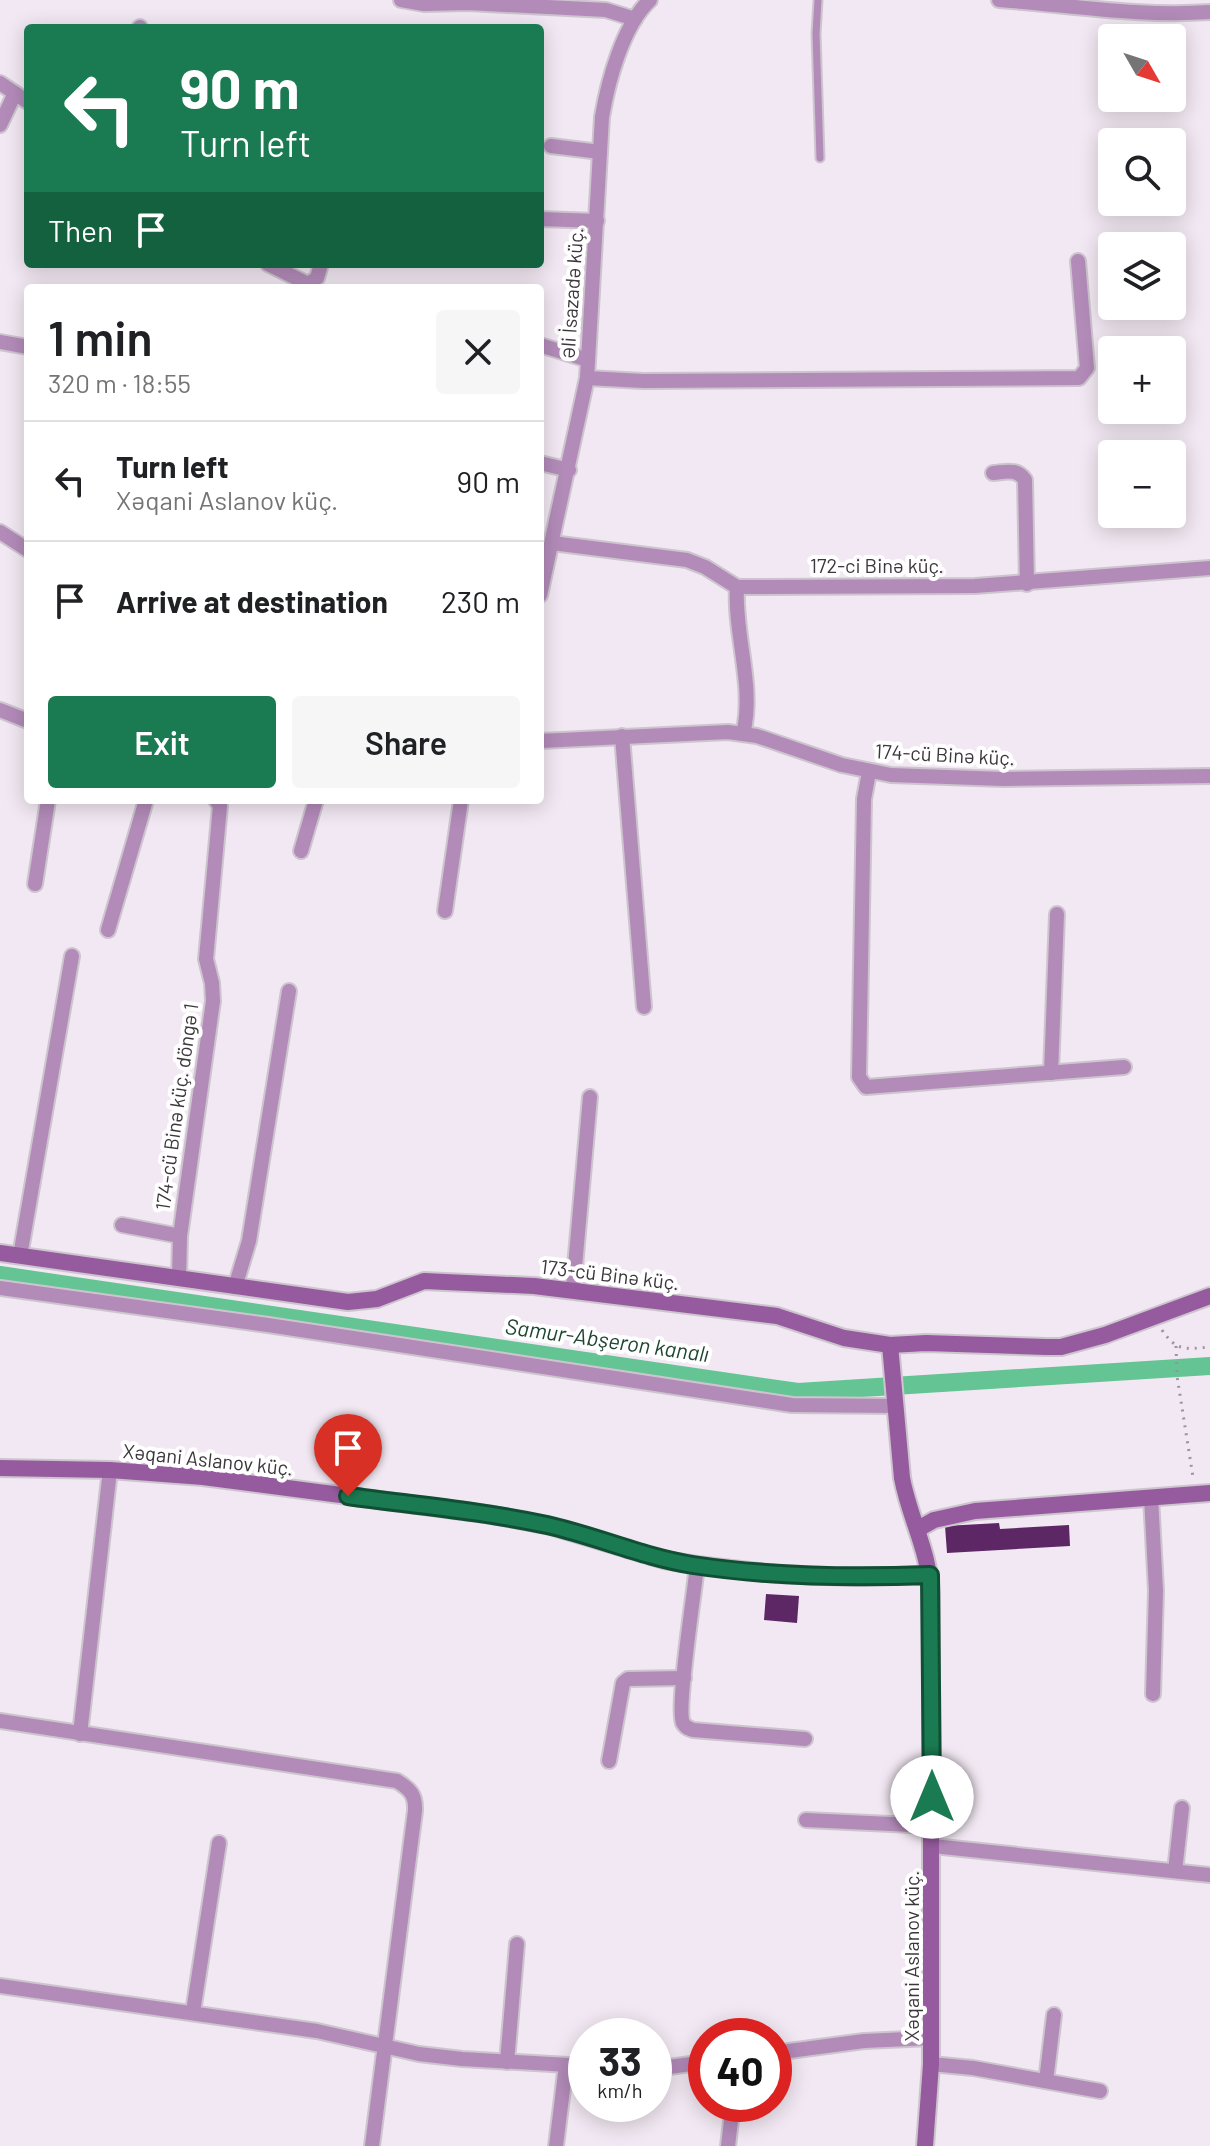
<!DOCTYPE html>
<html lang="en">
<head>
<meta charset="utf-8">
<style>
  :root { --surface:#fff; --page:#f6f6f6; --text:#202124; --muted:#757577; --line:#e0e0e0; --accent:#1a7a51 }
  body { margin:0; font-family:Barlow,sans-serif; background:var(--page); color:var(--text); height:100vh; display:flex; flex-direction:column; font-size:30px; white-space:nowrap }
  * { box-sizing:border-box; margin:0 }
  p { font-size:26px; color:var(--muted) }
  .icon { flex:none; width:44px; height:44px; fill:none; stroke:currentColor; stroke-width:2; stroke-linecap:round; stroke-linejoin:round }
  .map { position:relative; flex:1; overflow:hidden }
  .drawer { position:absolute; left:24px; top:284px; width:520px; height:520px; display:flex; flex-direction:column; background:var(--surface); border-radius:8px; box-shadow:0 4px 20px #0003 }
  .drawer>* { flex:none }
  .guide { position:absolute; left:24px; top:24px; width:520px; height:244px; border-radius:8px; box-shadow:0 4px 20px #0003; background:#1a7a51; color:#fff; overflow:hidden }
  .needle { width:52px; rotate:129deg }
  .buttons { position:absolute; left:1098px; top:24px; display:grid; gap:16px }
  .buttons a { display:grid; place-items:center; width:88px; height:88px; border-radius:8px; background:var(--surface); box-shadow:0 4px 20px #0003; font-size:40px }
  .speed { position:absolute; left:568px; top:2018px; display:flex; gap:16px; font-size:40px; font-weight:700; text-align:center }
  .speed>* { display:grid; place-content:center; width:104px; height:104px; border-radius:50%; background:var(--surface); box-shadow:0 4px 20px #0003; line-height:1 }
  .speed small { font-size:20px; font-weight:400 }
  .speed .limit { border:12px solid #d22; background:#fff; color:#111 }
  .pin { position:absolute; display:grid; place-items:center; width:68px; height:68px; color:#fff; margin:-82px -34px; border-radius:50% 50% 50% 0; rotate:-45deg; box-shadow:0 0 8px #0007 }
  .pin .icon { rotate:45deg }
  .me { position:absolute; width:88px; margin:-44px; rotate:0deg; stroke-linejoin:round; filter:drop-shadow(0 0 6px #0008) }
  .turn { display:flex; align-items:center; gap:28px; height:168px; padding:0 24px; font-size:36px }
  .turn .icon { width:104px; height:104px; stroke-width:2.5 }
  .turn b { display:block; font-size:56px; line-height:68px }
  .then { display:flex; align-items:center; height:76px; padding:0 24px; background:#0003; gap:16px; font-size:30px }
  .round { display:grid; place-items:center; flex:none; width:84px; height:84px; border-radius:8px; background:var(--page) }
  .headline { display:flex; align-items:center; justify-content:space-between; height:136px; padding:0 24px }
  h1 { font-size:48px; font-weight:600; line-height:60px }
  .action { display:flex; gap:16px; margin-top:auto; padding:16px 24px }
  .action a { flex:1; height:92px; border-radius:8px; background:var(--accent); color:#fff; font-size:32px; font-weight:600; line-height:92px; text-align:center }
  .action a+a { background:var(--page); color:var(--text) }
  ul { padding:0; list-style:none }
  li { display:flex; align-items:center; gap:24px; height:120px; padding:0 24px; border-top:2px solid var(--line) }
  li div { flex:1 }
  li b { display:block; font-size:30px }
  li em { font-style:normal }
  .map>svg:first-child { display:block }
</style>
</head>
<body>
<div class="map">
<svg width="1210" height="2146" viewBox="0 0 1210 2146">
  <rect width="100%" height="100%" fill="#f2e8f3"/>
  <g fill="none" stroke-linecap="round" stroke-linejoin="round">
    <polyline stroke="#65c494" stroke-width="18" points="0,1275 798,1392 1210,1366"/>
  </g>
  <g fill="#5c2764">
    <polygon points="999,1523 1000,1529 1069,1525 1070,1546 947,1553 945,1526"/>
    <polygon points="766,1594 799,1596 797,1623 764,1620"/>
  </g>
  <g fill="none" stroke-linecap="round" stroke-linejoin="round">
    <g stroke="#cdc5ce" stroke-width="11">
      <polyline id="lane" points="818,0 816,34 820,158"/>
    </g>
    <g stroke="#cdc5ce" stroke-width="18">
      <g id="street">
        <polyline points="401,0 424,4 468,3 606,10 635,19"/>
        <path d="M999,0C1069,5 1140,17 1210,12"/>
        <polyline points="139,28 140,27"/>
        <polyline points="0,83 28,102"/>
        <polyline points="0,125 15,93"/>
        <polyline points="551,146 600,152"/>
        <polyline points="540,219 597,221"/>
        <polyline points="268,264 308,284 317,278 321,264"/>
        <polyline points="0,342 28,347"/>
        <polyline points="540,345 588,360"/>
        <polyline points="587,378 643,381 1079,378 1087,368 1078,261"/>
        <polyline points="540,463 569,470"/>
        <path d="M993,473C1006,472 1017,468 1025,480L1027,584"/>
        <polyline points="0,532 28,550"/>
        <polyline points="552,543 687,560 705,567 737,587 975,586 1210,568"/>
        <path d="M737,587C734,635 755,687 743,734"/>
        <path d="M540,595L587,378L602,117C608,81 623,25 650,0"/>
        <polyline points="0,710 28,721"/>
        <polyline points="622,736 644,1007"/>
        <polyline points="540,741 728,732 757,736 842,765 891,775 1003,779 1210,776"/>
        <polyline points="869,772 864,799 859,1077 866,1087 1124,1067"/>
        <polyline points="301,851 316,800"/>
        <polyline points="35,884 48,800"/>
        <polyline points="445,911 461,800"/>
        <polyline points="108,930 146,800"/>
        <polyline points="1051,1073 1057,914"/>
        <polyline points="122,1225 180,1236"/>
        <polyline points="20,1256 72,956"/>
        <polyline points="179,1279 180,1236 213,1001 212,983 206,959 220,806 216,800"/>
        <polyline points="235,1287 249,1241 289,991"/>
        <polyline points="0,1288 268,1325 792,1405 895,1406"/>
        <polyline points="573,1289 590,1097"/>
        <polyline points="1151,1497 1156,1591 1153,1694"/>
        <path d="M697,1565C695,1589 676,1708 683,1723C686,1728 688,1728 693,1730L805,1739"/>
        <path d="M0,1721L397,1781C410,1789 416,1795 415,1811L372,2146"/>
        <polyline points="80,1734 110,1470"/>
        <polyline points="609,1761 623,1683 628,1679 684,1678"/>
        <polyline points="806,1820 933,1826"/>
        <polyline points="933,1846 1210,1875"/>
        <polyline points="1175,1871 1182,1808"/>
        <polyline points="0,1986 317,2031 419,2054 462,2059 586,2066"/>
        <polyline points="193,2012 219,1843"/>
        <polyline points="774,2053 864,2041 931,2038"/>
        <polyline points="507,2062 517,1944"/>
        <polyline points="931,2064 973,2068 1100,2091"/>
        <polyline points="654,2069 706,2062"/>
        <polyline points="1046,2081 1054,2015"/>
        <polyline points="556,2146 566,2065"/>
        <polyline points="728,2146 733,2104"/>
      </g>
    </g>
    <g stroke="#cdc5ce" stroke-width="20">
      <g id="secondary">
        <polyline points="0,1253 348,1302 377,1299 424,1281 534,1286 777,1316 844,1338 890,1345 926,1343 1046,1347 1061,1347 1105,1335 1210,1296"/>
        <path d="M890,1345L902,1478C910,1520 929,1550 931,1594V2064L925,2146"/>
        <polyline points="0,1468 110,1470 203,1477 493,1515 550,1526 664,1560 697,1565 777,1574 852,1577 930,1575"/>
        <polyline points="918,1529 934,1520 975,1511 1210,1493"/>
      </g>
    </g>
    <g stroke="#9b949b" stroke-width="3" stroke-dasharray="2 6" stroke-linecap="butt">
      <path d="M1162,1330C1177,1352 1185,1349 1210,1347"/>
      <polyline points="1176,1346 1177,1376 1193,1477"/>
    </g>
    <use href="#lane" stroke="#b38bb9" stroke-width="7"/>
    <use href="#street" stroke="#b38bb9" stroke-width="14"/>
    <use href="#secondary" stroke="#965b9e" stroke-width="16"/>
  </g>
  <g fill="none" stroke-linecap="round" stroke-linejoin="round">
    <g stroke="#114f35" stroke-width="20">
      <path id="route" d="M348,1496C414,1505 481,1511 547,1525C596,1536 643,1557 693,1565C772,1577 851,1578 930,1575L932,1797"/>
    </g>
    <use href="#route" stroke="#1a7a51" stroke-width="14"/>
  </g>
  <g text-anchor="middle" stroke-width="8" stroke-linejoin="round" paint-order="stroke">
    <g font-size="20" fill="#3b373b" stroke="#fff">
      <text transform="translate(572 293) rotate(-86)" y="7">Əli İsazadə küç.</text>
      <text x="877" y="573">172-ci Binə küç.</text>
      <text transform="translate(945 755) rotate(3)" y="7">174-cü Binə küç.</text>
      <text transform="translate(177 1107) rotate(-82)" y="7">174-cü Binə küç. döngə 1</text>
      <text transform="translate(610 1275) rotate(7)" y="7">173-cü Binə küç.</text>
      <text transform="translate(208 1460) rotate(6)" y="7">Xəqani Aslanov küç.</text>
      <text transform="translate(912 1956) rotate(-90)" y="7">Xəqani Aslanov küç.</text>
    </g>
    <g font-size="22" font-style="italic" fill="#1d4531" stroke="#fff">
      <text transform="translate(607 1340) rotate(8)" y="8">Samur-Abşeron kanalı</text>
    </g>
  </g>
</svg>
<div class="buttons">
<a><svg class="needle" viewBox="-14 -14 28 28"><path d="M0-13l5 13h-10z" fill="#e53935"/><path d="M0 13l5-13h-10z" fill="#757577"/></svg></a>
<a><svg class="icon" aria-label="search" viewBox="0 0 24 24"><circle cx="10" cy="10" r="6"/><path d="M15 15l6 6"/></svg></a>
<a><svg class="icon" aria-label="layers" viewBox="0 0 24 24"><path d="M12 4l9 5-9 5-9-5zM3 14l9 5 9-5"/></svg></a>
<a>+</a>
<a>−</a>
</div>
<div class="speed"><div>33<small>km/h</small></div><div class="limit">40</div></div>
<div class="pin" style="left:348px;top:1496px;background:#d93025"><svg class="icon" aria-label="arrive" viewBox="0 0 24 24"><path d="M6 21V4h12l-3 4 3 4H6"/></svg></div>
<svg class="me" style="left:932px;top:1797px" viewBox="-20 -20 40 40"><circle r="19" fill="#fff"/><path d="M0-13L10 11 0 6-10 11z" fill="#1a7a51"/></svg>
<div class="guide">
<div class="turn"><svg class="icon" aria-label="left" viewBox="0 0 24 24"><path d="M17 20v-9H6M10 6l-5 5 5 5"/></svg><div><b>90 m</b>Turn left</div></div>
<div class="then">Then<svg class="icon" aria-label="arrive" viewBox="0 0 24 24"><path d="M6 21V4h12l-3 4 3 4H6"/></svg></div>
</div>
<section class="drawer">
<div class="headline"><div><h1>1 min</h1><p>320 m · 18:55</p></div><a class="round"><svg class="icon" aria-label="close" viewBox="0 0 24 24"><path d="M6 6l12 12M18 6L6 18"/></svg></a></div>
<ul>
<li><svg class="icon" aria-label="left" viewBox="0 0 24 24"><path d="M17 20v-9H6M10 6l-5 5 5 5"/></svg><div><b>Turn left</b><p>Xəqani Aslanov küç.</p></div><em>90 m</em></li>
<li><svg class="icon" aria-label="arrive" viewBox="0 0 24 24"><path d="M6 21V4h12l-3 4 3 4H6"/></svg><div><b>Arrive at destination</b></div><em>230 m</em></li>
</ul>
<div class="action"><a>Exit</a><a>Share</a></div>
</section>
</div>
</body>
</html>
